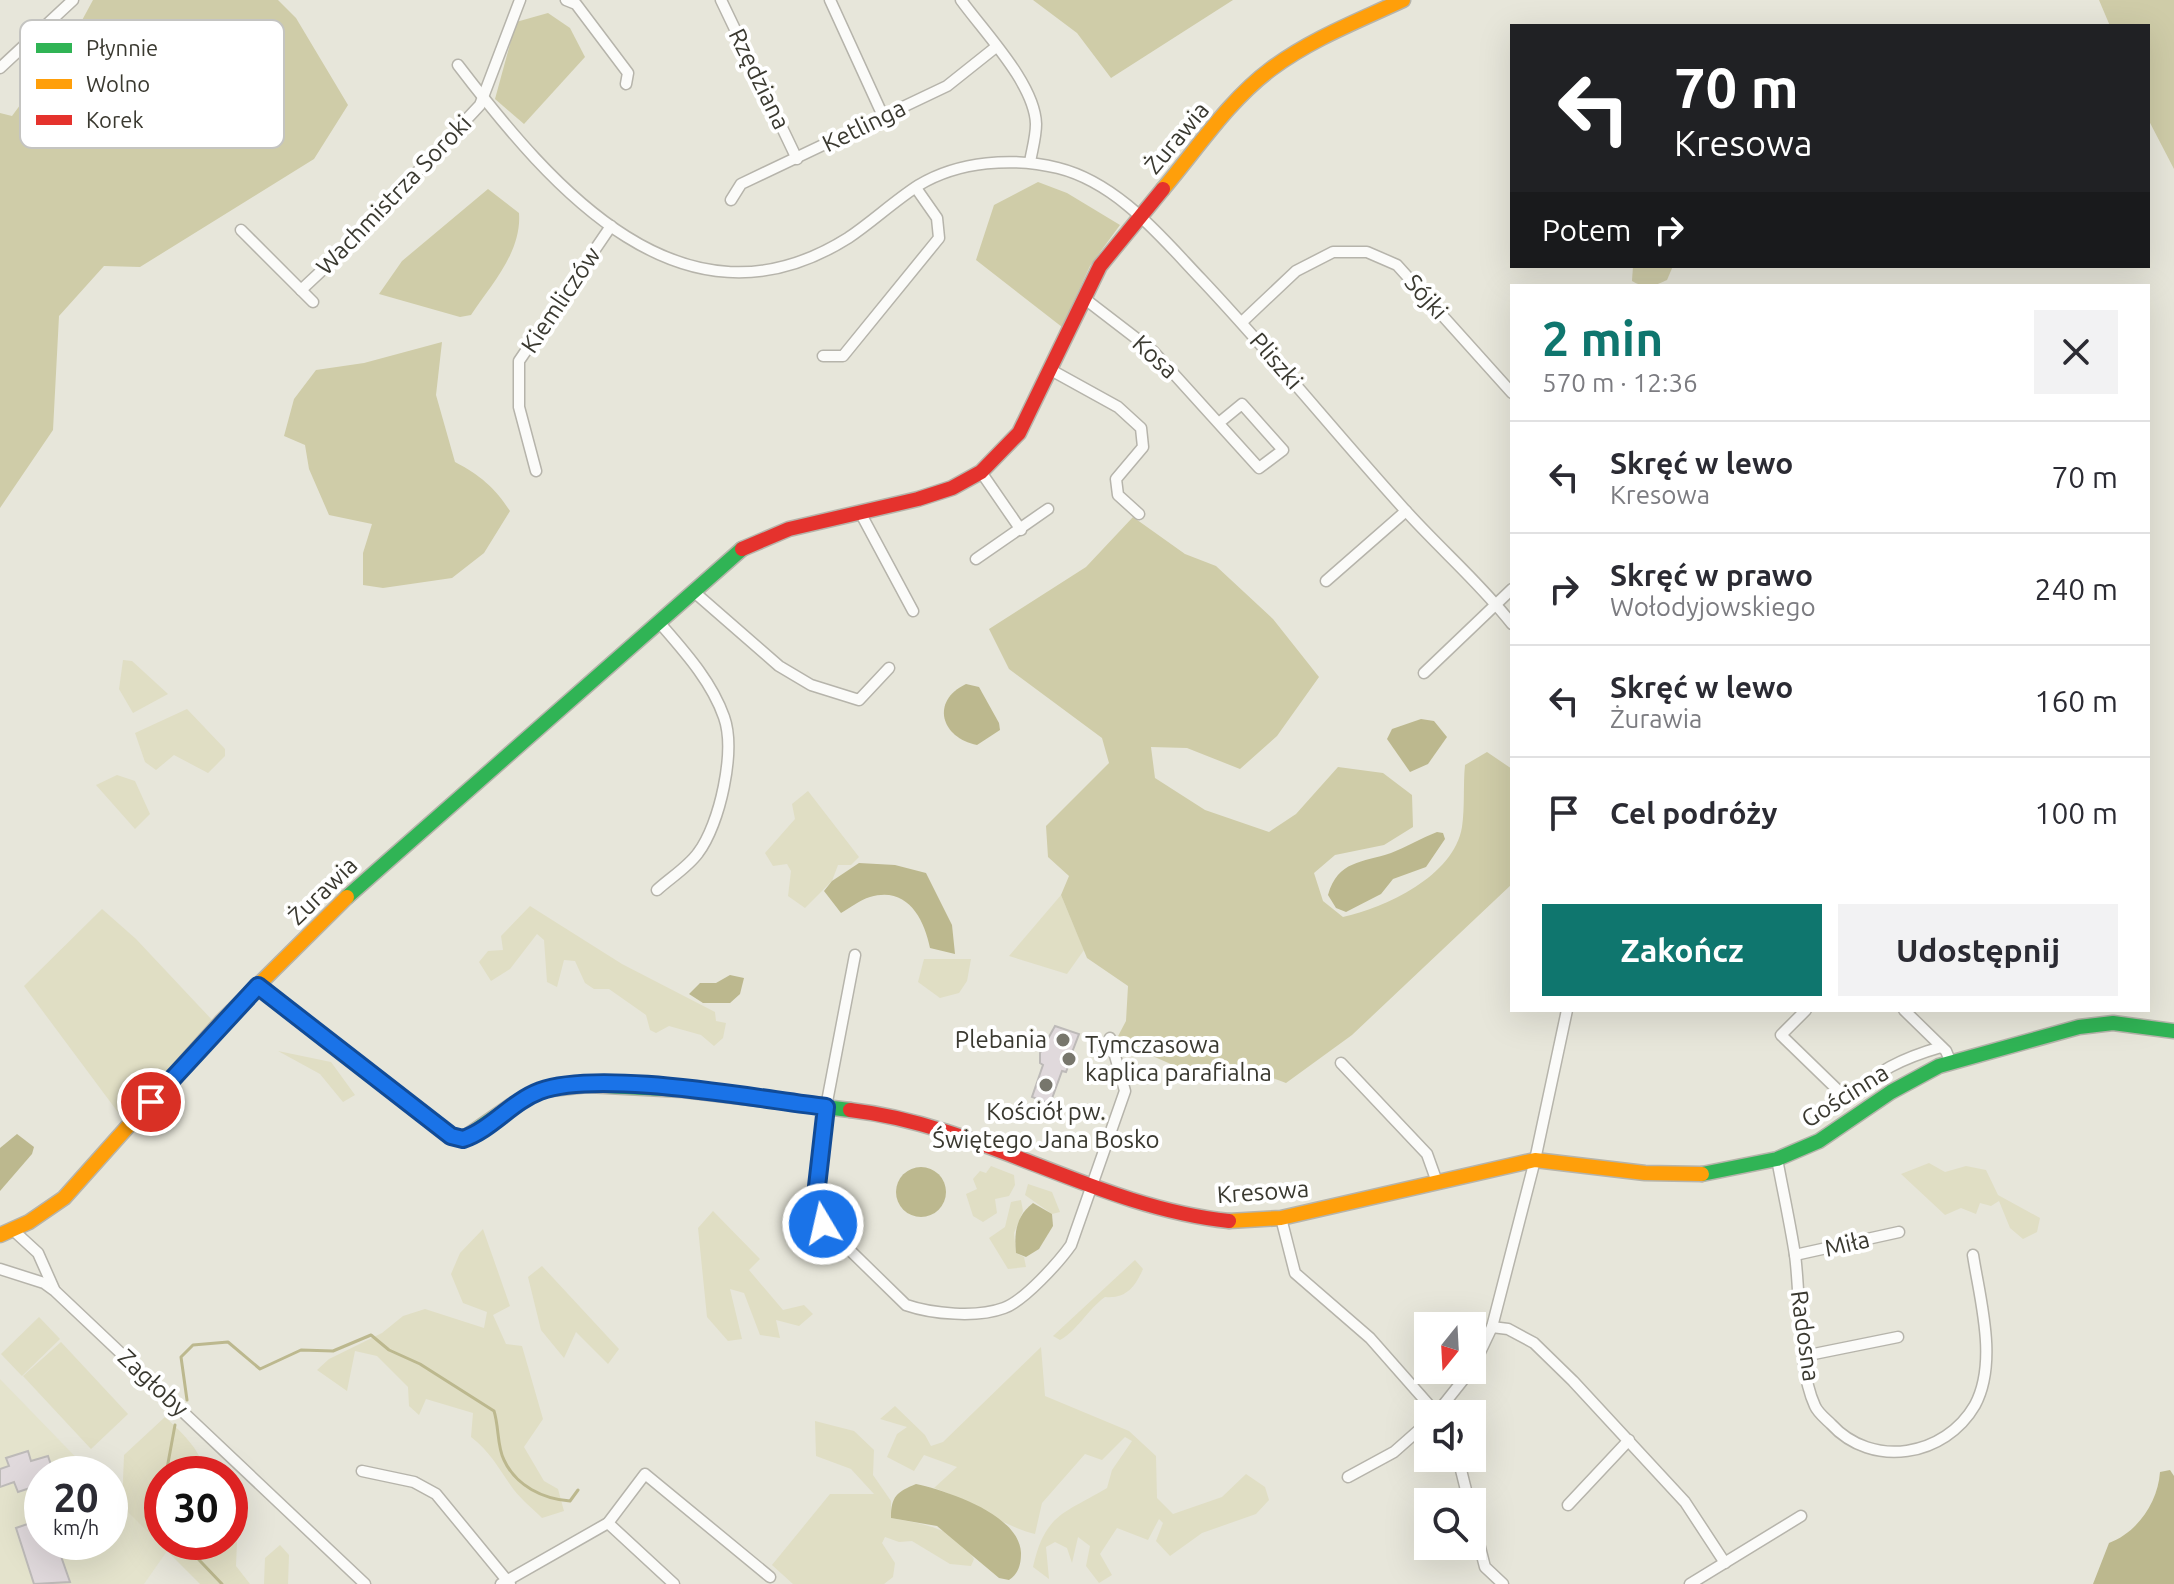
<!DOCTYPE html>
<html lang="pl">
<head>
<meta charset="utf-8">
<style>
  :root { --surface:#fff; --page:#f2f2f3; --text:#2b2b33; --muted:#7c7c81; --line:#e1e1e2; --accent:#0f766e }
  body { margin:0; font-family:Ubuntu,sans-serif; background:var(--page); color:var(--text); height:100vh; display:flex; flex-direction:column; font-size:30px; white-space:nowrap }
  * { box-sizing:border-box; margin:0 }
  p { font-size:26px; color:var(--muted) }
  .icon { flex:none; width:44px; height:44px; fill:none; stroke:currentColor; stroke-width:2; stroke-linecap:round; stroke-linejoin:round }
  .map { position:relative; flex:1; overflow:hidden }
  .panel { position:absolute; left:1510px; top:284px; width:640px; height:728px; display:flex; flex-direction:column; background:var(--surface); border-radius:0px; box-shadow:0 8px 32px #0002 }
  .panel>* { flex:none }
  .guide { position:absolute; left:1510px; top:24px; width:640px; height:244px; border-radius:0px; box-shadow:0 8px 32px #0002; background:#202124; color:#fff; overflow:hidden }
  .needle { width:52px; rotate:198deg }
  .controls { position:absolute; left:1414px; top:1312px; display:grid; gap:16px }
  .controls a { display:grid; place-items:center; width:72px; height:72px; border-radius:0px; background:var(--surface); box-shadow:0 8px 32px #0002; font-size:40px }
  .speed { position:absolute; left:24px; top:1456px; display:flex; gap:16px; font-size:40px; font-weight:700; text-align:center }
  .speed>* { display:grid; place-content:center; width:104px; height:104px; border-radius:50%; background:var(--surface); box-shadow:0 8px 32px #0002; line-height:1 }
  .speed small { font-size:20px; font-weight:400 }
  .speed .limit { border:12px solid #d22; background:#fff; color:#111 }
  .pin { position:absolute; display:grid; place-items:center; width:68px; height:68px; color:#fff; margin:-34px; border:4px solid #fff; border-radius:50%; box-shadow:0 2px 8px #0007 }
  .me { position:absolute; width:88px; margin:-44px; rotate:351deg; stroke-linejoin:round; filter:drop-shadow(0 0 6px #0008) }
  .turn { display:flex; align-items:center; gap:28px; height:168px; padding:0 32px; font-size:36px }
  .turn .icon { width:104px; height:104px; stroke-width:2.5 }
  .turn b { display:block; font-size:56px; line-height:68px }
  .then { display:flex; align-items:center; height:76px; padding:0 32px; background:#0003; gap:16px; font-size:30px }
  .round { display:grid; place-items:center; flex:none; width:84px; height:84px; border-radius:0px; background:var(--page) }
  .overview { display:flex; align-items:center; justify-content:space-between; height:136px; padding:0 32px }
  h1 { font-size:48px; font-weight:700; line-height:60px; color:var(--accent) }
  .cta { display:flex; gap:16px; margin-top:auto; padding:16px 32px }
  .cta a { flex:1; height:92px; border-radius:0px; background:var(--accent); color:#fff; font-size:32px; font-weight:700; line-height:92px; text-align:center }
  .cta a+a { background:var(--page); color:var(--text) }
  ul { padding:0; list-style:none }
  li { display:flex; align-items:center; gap:24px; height:112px; padding:0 32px; border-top:2px solid var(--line) }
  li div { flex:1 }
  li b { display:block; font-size:30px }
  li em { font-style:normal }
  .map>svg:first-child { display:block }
</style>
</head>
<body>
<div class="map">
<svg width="2174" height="1584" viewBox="0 0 2174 1584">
  <rect width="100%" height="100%" fill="#e7e6da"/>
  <polygon fill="#e4e3cc" points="0,1379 92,1474 42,1474 42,1542 110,1542 110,1493 167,1551 144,1584 0,1584"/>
  <g fill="#e0dec4">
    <polygon points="123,660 132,661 168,694 133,713 119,689"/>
    <polygon points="187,709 225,749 225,756 208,773 174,755 156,770 145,762 135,733"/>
    <polygon points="117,775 135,781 150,814 135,829 96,785"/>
    <polygon points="808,791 859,857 851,865 838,865 832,881 805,908 788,896 791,871 787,864 773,866 765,853 795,819 792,804"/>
    <polygon points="1061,895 1084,950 1067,974 1009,956"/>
    <polygon points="530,906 622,964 715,1012 716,1021 726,1023 723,1038 714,1046 701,1035 669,1026 656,1033 650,1030 646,1015 609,989 594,989 585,983 575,961 564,960 557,987 547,982 544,940 537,934 510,969 491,981 479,962 488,951 503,950 501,936"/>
    <polygon points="102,909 136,939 213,1021 123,1119 24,986"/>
    <polygon points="924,959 971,959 967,981 959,993 940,998 918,982"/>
    <polygon points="278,1051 331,1062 355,1095 343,1102 320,1074"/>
    <polygon points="1929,1163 1945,1172 1966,1166 1986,1170 1998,1195 2040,1218 2037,1232 2023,1239 2010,1228 1999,1201 1991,1206 1980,1203 1976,1214 1961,1208 1945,1215 1901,1174"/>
    <polygon points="991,1166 1014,1175 1015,1185 1009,1196 995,1199 997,1213 983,1222 973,1216 966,1194 977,1189 973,1179 980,1171 986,1173"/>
    <polygon points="1028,1184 1052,1192 1060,1212 1052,1214 1025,1195"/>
    <polygon points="1021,1200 1023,1211 1014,1233 1016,1253 1024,1257 1026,1267 1008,1269 989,1238 1005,1227 1011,1202"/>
    <polygon points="713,1211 760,1259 749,1270 783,1310 804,1305 813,1314 799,1326 776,1320 780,1338 760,1335 744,1293 730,1289 742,1339 728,1341 707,1317 698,1228"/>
    <path d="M483,1229L510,1306L493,1315L506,1344L522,1346L543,1419L524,1447L544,1481L558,1489L564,1511L542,1518C533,1509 522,1500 514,1490C500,1471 491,1452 471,1437L473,1413L426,1399L419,1415L409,1406L408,1387L377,1356L355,1351L347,1391L317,1370L329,1359L382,1333L403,1316L425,1309L484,1328L487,1312L463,1303L451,1274L460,1253Z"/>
    <path d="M1135,1260L1143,1269C1135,1287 1126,1299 1105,1297C1088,1309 1077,1331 1060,1340L1053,1336Z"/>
    <polygon points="542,1266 619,1349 608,1364 576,1332 564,1358 541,1330 528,1277"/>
    <polygon points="39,1317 60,1339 22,1376 1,1354"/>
    <polygon points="61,1342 128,1414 91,1449 23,1376"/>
    <path d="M1041,1347L1045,1396L1129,1431L1156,1456L1157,1498L1173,1514L1222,1497L1246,1474L1265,1487L1269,1500L1256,1514L1202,1533L1170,1556L1156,1541L1163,1523L1159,1519L1148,1540L1117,1528L1100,1554L1112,1575L1099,1583L1086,1566L1090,1546L1078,1537L1072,1563L1067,1548L1055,1542L1046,1547L1049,1579L1033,1567C1045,1514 1063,1514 1107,1488L1112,1470L1132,1441L1125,1437L1102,1460L1085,1454L1042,1503L1035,1534C999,1525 970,1500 934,1488L957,1467L924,1455L914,1471L887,1457L897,1434L907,1427L880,1419L895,1406L925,1435L931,1446L943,1442Z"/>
    <path d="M165,1417C181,1432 202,1450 205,1474H162V1542H230V1536L237,1542L236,1566L250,1584H200L122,1506L124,1455Z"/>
    <path d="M815,1421L854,1431L874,1450L873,1475L891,1501V1518C923,1524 957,1528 974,1559L971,1566L950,1564L912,1541L899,1542L885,1537L882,1543L895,1563L893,1577L884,1584H793L772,1565L830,1494H874L851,1469L816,1456Z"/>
    <polygon points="280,1545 289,1555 288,1584 264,1584 265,1558"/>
  </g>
  <g fill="#cfcca8">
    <polygon points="93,0 278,0 296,18 348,105 314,159 140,267 104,266 59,316 53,430 0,508 0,113 12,116 80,24"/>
    <polygon points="1033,0 1233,0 1111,78 1077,33"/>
    <polygon points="2099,0 2174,0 2174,169 2148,119 2148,26 2110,26"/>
    <polygon points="548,13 570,28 585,57 524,124 495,99 516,22"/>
    <polygon points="1038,182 1067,193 1120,225 1090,266 1062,327 976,260 994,205"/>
    <path d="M488,189L519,213C522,252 491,285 471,315L460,317L379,294L402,261Z"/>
    <path d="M1633,266H1673L1667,280C1655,286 1645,289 1632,281Z"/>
    <path d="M442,342L436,395L455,462C480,475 495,488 510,511L484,553L452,578L383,588L363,585V553L372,524L329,515L309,469L305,445L284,436L294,399L316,370L364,363Z"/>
    <path d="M1133,517L1185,554L1216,566L1273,619L1319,677L1277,736L1240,769L1187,748L1151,747L1155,778L1205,810L1269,832L1296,814L1338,767L1383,773L1412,795L1413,827L1384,845L1335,855L1314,873L1323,901L1343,917C1385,908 1454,876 1462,827C1465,807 1463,785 1465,765L1487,752L1512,769V884L1352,1035L1286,1083L1238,1065L1214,1083L1116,1040L1126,1021L1128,986L1087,958L1061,895L1069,876L1048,857L1046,826L1109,763L1102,738L1009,669L989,629L1086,567Z"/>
  </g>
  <g fill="#bcb88e">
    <path d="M966,684L979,687L999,723L1000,730L977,745C941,738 930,701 966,684Z"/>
    <polygon points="1421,719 1434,721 1447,737 1428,764 1410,772 1387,739 1392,729"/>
    <path d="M1437,832L1443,833L1445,839L1426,867L1393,879L1381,894L1346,912L1336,908L1328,895C1338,860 1362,863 1391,853C1407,847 1421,838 1437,832Z"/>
    <path d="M859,863L895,865L926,873L952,925L955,954L930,948C924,918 907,886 870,897C860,900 850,908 841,913L824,891L832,881Z"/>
    <polygon points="730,975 744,978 740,994 730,1003 703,1003 689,994 700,983 716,983"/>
    <polygon points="17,1134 34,1147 32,1154 0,1191 0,1148"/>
    <circle cx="921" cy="1192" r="25"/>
    <path d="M1033,1203L1052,1214L1053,1226L1039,1249L1026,1257L1016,1253C1014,1233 1016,1216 1033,1203Z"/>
    <path d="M2170,1470L2174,1476V1584H2093L2109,1543C2138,1532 2158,1502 2160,1472Z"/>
    <path d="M916,1484C948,1491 1020,1515 1021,1553C1021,1564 1019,1573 1009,1580L999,1578L937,1526L891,1518C891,1496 897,1492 916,1484Z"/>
  </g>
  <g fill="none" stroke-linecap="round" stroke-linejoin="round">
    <g stroke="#bcb88e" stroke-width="3">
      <path d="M187,1400L181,1357L193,1345L228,1342L260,1369L301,1350L333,1351L371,1335L389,1350L420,1364L494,1411C499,1426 497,1447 504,1460C516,1486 543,1499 570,1501L578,1490"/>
      <polyline points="166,1474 175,1425"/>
      <polyline points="162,1493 157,1516 162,1521"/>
      <polyline points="182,1542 222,1584"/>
    </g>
  </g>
  <g fill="#e0d9dc" stroke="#bdbab8" stroke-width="2">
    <polygon points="1055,1026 1079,1034 1071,1055 1075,1056 1072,1065 1069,1064 1066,1072 1062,1071 1050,1104 1032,1097 1043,1065 1040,1063 1040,1053"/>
    <polygon points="28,1451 31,1461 48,1456 54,1474 42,1474 42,1484 18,1492 14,1482 0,1487 0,1469 9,1466 6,1458"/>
    <polygon points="42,1519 42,1542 56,1542 70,1582 34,1584 16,1528"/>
  </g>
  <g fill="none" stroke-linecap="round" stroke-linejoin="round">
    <g stroke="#b6b4ab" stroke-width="13">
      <g id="street">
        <polyline points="566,0 576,4 628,73 626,84"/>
        <polyline points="721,0 797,159"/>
        <polyline points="830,0 883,116"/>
        <path d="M961,0C984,32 1035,84 1036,124C1036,137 1032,150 1030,162"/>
        <path d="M458,65C552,188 683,342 848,238C872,222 894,201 919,185C959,161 1013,157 1058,168C1118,183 1161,237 1201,279C1272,354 1336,434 1405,510C1440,549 1480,583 1512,624"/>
        <polyline points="0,68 73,0"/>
        <polyline points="731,200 741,184 947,86 996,47"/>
        <polyline points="241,230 313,302"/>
        <polyline points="301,290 348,246 480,105 520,0"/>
        <polyline points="1085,299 1154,352 1259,468 1283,450 1242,404 1220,422"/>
        <polyline points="1242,322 1296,271 1333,252 1367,252 1397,265 1512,393"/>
        <polyline points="823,356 843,356 939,238 937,218 916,188"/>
        <polyline points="1051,370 1118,407 1141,428 1143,447 1116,479 1118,495 1139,514"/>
        <polyline points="536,471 519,407 519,361 611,226"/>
        <polyline points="981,472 1021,530"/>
        <polyline points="861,514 913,611"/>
        <polyline points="976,559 1048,509"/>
        <polyline points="1326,581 1406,511"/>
        <polyline points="693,591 779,666 811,685 859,700 889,668"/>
        <polyline points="1424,673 1512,589"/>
        <path d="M657,890C670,878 688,867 698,853C720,824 736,751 724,717C711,680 683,650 658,621"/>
        <path d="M855,955L826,1107L815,1204L823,1224L906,1305C932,1314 977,1318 1004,1308C1024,1301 1059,1262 1071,1245L1125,1091L1110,1038"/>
        <path d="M1806,1010L1781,1035L1847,1099C1876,1071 1903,1058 1941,1047"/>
        <polyline points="1904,1010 1946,1051 1951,1063"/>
        <polyline points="1341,1063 1427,1154 1437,1182"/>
        <path d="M1777,1159C1783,1191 1790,1223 1795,1255C1801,1299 1797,1367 1815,1406C1818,1413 1826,1419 1831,1424C1872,1469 1945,1457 1975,1405C1998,1362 1980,1300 1973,1255"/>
        <polyline points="1281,1218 1295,1273 1370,1338 1437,1414"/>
        <polyline points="14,1231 38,1253 54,1289"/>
        <polyline points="1795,1255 1899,1232"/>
        <polyline points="0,1269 44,1283 55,1291 365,1584"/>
        <polyline points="1492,1327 1508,1329 1534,1343 1573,1381 1685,1502 1725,1563"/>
        <polyline points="1804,1356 1898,1337"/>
        <polyline points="1472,1369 1492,1327 1535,1160 1567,1010"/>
        <polyline points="1436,1414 1471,1370"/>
        <polyline points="1458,1458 1469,1502"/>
        <polyline points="362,1471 414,1482 436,1494 510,1584"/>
        <polyline points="1348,1477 1394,1452 1428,1422"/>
        <polyline points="1568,1505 1629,1440"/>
        <polyline points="1472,1516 1485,1567 1503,1584"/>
        <polyline points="608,1523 674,1584"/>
        <polyline points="501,1584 608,1523 645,1474 770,1577"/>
        <polyline points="1690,1584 1801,1516"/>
      </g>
    </g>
    <g stroke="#b6b4ab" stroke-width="17">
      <g id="fast">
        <polyline points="347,897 742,549"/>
        <polyline points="258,986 451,1136 463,1139 512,1105 542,1090 587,1085 683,1090 850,1110"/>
        <polyline points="1702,1174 1777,1159 1819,1141 1891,1092 1939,1066 2079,1027 2113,1023 2174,1031"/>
      </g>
    </g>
    <g stroke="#b6b4ab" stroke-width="17">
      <g id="slow">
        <path d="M1163,189C1197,149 1229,100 1271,69C1311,39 1358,21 1403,0"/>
        <polyline points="1229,1221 1281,1218 1535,1160 1645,1173 1702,1174"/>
        <polyline points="0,1235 29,1222 64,1198 222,1021 347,897"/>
      </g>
    </g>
    <g stroke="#b6b4ab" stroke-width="17">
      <g id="jam">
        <polyline points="742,549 789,529 918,499 952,488 981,472 1019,433 1100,266 1163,189"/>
        <path d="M850,1110C982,1125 1096,1207 1229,1221"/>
      </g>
    </g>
    <use href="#street" stroke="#fbfbf9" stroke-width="10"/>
    <use href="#fast" stroke="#30b455" stroke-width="14"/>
    <use href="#slow" stroke="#ff9f0a" stroke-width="14"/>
    <use href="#jam" stroke="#e5322d" stroke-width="14"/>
  </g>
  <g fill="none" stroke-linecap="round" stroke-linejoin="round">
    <g stroke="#114b97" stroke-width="20">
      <path id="route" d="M151,1102L258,986L451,1136L463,1139C492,1129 511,1102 540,1091C601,1069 757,1099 826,1107L815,1204L823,1224"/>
    </g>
    <use href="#route" stroke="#1a73e8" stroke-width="14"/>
  </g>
  <g fill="#77766c" stroke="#fff" stroke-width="3">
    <circle cx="1063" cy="1040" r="8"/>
    <circle cx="1069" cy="1059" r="8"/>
    <circle cx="1046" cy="1085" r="8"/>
  </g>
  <g text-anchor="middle" stroke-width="8" stroke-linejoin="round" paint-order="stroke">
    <g font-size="24" fill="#3a3930" stroke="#fff">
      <text transform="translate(759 79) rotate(64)" y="8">Rzędziana</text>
      <text transform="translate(864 126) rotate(-26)" y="8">Ketlinga</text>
      <text transform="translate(1177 138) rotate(-50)" y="8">Żurawia</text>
      <text transform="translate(394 195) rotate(-46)" y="8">Wachmistrza Soroki</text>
      <text transform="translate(1426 297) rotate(48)" y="8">Sójki</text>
      <text transform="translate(561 300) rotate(-56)" y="8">Kiemliczów</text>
      <text transform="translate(1155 357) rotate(43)" y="8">Kosa</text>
      <text transform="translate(1276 361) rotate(49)" y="8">Pliszki</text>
      <text transform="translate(323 891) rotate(-44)" y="8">Żurawia</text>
      <text transform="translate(1845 1096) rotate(-32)" y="8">Gościnna</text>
      <text transform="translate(1263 1192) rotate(-4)" y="8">Kresowa</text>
      <text transform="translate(1847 1244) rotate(-13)" y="8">Miła</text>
      <text transform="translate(1805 1336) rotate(82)" y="8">Radosna</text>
      <text transform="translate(153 1383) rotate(43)" y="8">Zagłoby</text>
    </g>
    <g font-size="24" fill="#3a3930" stroke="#fff" text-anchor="end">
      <text x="1047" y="1048">Plebania</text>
      <text x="1085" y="1053" text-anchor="start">Tymczasowa<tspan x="1085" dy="28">kaplica parafialna</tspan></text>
      <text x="1046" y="1120" text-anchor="middle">Kościół pw.<tspan x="1046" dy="28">Świętego Jana Bosko</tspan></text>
    </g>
  </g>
  <rect x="20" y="20" width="264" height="128" rx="12" fill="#fff" stroke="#c4c4c1" stroke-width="2"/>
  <rect x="36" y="43" width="36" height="10" fill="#30b455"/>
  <rect x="36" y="79" width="36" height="10" fill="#ff9f0a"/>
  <rect x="36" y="115" width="36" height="10" fill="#e5322d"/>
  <g font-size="22" fill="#3a3930">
    <text x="86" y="56">Płynnie</text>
    <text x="86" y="92">Wolno</text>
    <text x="86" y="128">Korek</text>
  </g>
</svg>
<div class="controls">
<a><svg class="needle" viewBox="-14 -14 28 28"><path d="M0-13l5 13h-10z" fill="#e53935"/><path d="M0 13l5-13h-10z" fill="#7c7c81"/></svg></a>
<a><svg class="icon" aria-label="sound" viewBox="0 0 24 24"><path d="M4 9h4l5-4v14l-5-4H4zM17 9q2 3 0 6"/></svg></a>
<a><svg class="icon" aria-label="search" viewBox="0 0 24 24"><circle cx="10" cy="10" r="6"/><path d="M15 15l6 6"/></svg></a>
</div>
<div class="speed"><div>20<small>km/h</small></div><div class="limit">30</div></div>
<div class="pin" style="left:151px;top:1102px;background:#d93025"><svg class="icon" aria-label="arrive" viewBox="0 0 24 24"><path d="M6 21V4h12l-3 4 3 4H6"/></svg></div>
<svg class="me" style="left:823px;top:1224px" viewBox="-20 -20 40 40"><circle r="17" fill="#1a73e8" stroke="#fff" stroke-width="3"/><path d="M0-11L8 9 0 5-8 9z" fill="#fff"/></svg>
<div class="guide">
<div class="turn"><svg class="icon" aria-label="left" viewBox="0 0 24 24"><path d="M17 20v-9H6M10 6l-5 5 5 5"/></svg><div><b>70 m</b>Kresowa</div></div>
<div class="then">Potem<svg class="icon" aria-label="right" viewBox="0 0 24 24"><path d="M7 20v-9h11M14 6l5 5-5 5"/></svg></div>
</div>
<section class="panel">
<div class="overview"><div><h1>2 min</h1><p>570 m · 12:36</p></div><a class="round"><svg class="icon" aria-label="close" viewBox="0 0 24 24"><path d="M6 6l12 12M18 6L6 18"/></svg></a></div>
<ul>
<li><svg class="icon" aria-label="left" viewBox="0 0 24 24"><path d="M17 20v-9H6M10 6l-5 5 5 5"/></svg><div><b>Skręć w lewo</b><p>Kresowa</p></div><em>70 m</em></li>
<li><svg class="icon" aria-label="right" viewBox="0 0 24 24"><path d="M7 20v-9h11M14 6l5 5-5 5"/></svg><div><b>Skręć w prawo</b><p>Wołodyjowskiego</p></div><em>240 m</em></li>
<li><svg class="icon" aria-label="left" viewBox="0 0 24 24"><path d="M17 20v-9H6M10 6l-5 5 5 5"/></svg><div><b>Skręć w lewo</b><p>Żurawia</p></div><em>160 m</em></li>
<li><svg class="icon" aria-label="arrive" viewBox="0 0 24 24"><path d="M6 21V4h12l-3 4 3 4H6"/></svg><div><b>Cel podróży</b></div><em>100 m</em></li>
</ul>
<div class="cta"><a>Zakończ</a><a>Udostępnij</a></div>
</section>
</div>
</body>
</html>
